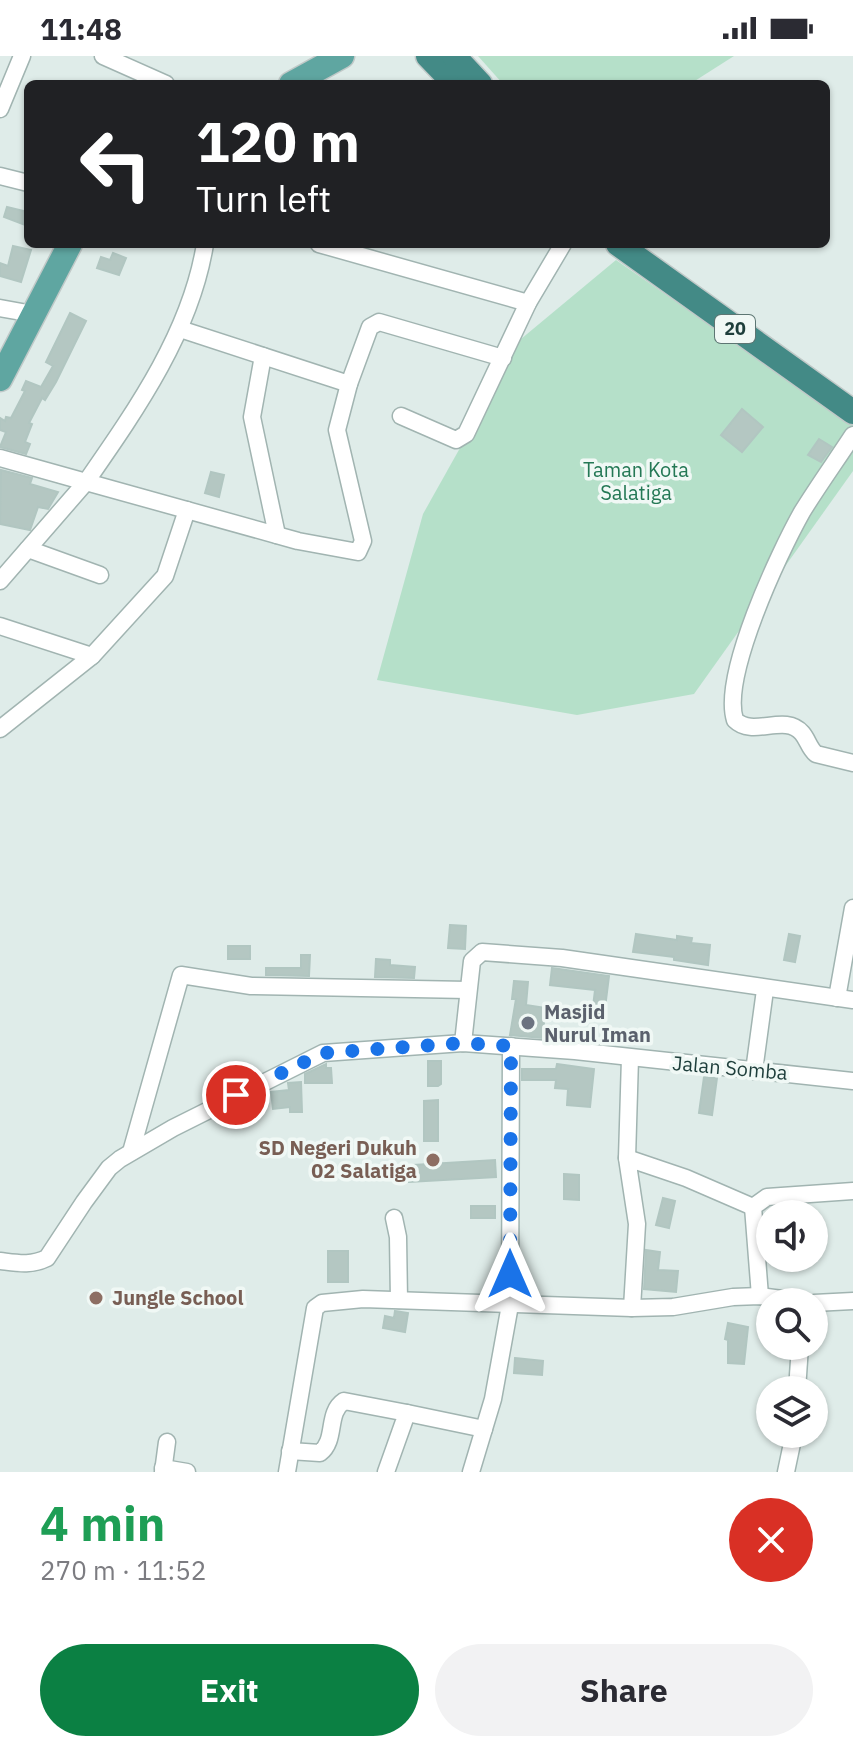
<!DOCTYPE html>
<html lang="en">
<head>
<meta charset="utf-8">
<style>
  :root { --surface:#fff; --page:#f2f2f3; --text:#2b2b33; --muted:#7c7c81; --accent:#0b8043 }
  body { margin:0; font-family:"IBM Plex Sans",sans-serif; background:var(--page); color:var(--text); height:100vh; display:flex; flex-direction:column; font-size:30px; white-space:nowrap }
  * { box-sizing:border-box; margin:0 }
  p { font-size:26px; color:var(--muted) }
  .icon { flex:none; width:44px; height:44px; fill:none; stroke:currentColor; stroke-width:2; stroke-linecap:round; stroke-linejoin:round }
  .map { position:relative; height:1416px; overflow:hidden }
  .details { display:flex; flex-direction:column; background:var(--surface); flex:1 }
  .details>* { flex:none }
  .hud { position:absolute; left:24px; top:24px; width:806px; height:168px; border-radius:12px; box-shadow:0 2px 6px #0004; background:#202124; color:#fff; overflow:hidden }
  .fabs { position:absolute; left:756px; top:1144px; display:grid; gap:16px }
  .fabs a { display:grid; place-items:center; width:72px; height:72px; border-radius:50%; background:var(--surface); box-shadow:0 2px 6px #0004; font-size:40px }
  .pin { position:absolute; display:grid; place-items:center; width:68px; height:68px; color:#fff; margin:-34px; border:4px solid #fff; border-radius:50%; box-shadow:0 2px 8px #0007 }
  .me { position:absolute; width:88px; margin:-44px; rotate:0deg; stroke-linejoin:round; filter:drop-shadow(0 0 6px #0008) }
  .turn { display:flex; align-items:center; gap:28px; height:168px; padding:0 40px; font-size:36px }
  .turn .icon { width:104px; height:104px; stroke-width:2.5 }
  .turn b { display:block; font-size:56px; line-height:68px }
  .round { display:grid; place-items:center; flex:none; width:84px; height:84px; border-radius:42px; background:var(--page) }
  .overview { display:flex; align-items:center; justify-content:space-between; height:136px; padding:0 40px }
  h1 { font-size:48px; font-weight:700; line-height:60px; color:#1e9e55 }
  .button { display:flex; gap:16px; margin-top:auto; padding:16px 40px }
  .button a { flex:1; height:92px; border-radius:48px; background:var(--accent); color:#fff; font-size:32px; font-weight:700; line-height:92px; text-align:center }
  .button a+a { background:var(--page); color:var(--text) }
  .status { display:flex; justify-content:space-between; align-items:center; height:56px; padding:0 40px; background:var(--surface); direction:ltr }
  .status svg { height:22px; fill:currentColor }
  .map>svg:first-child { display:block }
</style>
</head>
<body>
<div class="status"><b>11:48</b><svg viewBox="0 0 49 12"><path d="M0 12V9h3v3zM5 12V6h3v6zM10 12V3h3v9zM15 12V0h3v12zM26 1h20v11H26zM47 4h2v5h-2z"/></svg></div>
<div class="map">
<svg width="853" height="1416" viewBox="0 0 853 1416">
  <rect width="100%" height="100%" fill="#dfece9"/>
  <g fill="#b5e0c9">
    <polygon points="478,0 734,0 690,28 503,28"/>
    <polygon points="616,204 853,369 853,415 694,638 577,659 377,624 423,458 521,283"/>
  </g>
  <g fill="#b4c7c2" stroke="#b1c6c1" stroke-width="2">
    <polygon points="7,151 28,156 28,170 4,161"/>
    <polygon points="13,190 31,194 21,226 0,220 0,207 8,210"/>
    <polygon points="113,197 126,202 119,219 97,212 101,201 110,204"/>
    <polygon points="70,257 86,265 56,326 45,344 42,342 29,367 32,368 25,386 30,388 26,398 0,391 6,376 0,374 0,362 5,365 6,361 11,362 25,335 22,334 26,325 41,331 53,310 46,306"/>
    <polygon points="742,353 763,371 742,396 721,379"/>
    <polygon points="819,383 832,391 821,406 808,399"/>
    <polygon points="1,414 32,422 30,428 58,436 48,453 38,451 30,474 0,468"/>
    <polygon points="211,416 224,419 219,441 205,437"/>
    <polygon points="450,869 466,870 465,893 448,892"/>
    <polygon points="636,878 677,884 677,880 692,882 691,887 710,889 708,909 674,904 674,901 633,896"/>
    <polygon points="789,878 800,880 795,906 784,904"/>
    <rect x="228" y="890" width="22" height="13"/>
    <polygon points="301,899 310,899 309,920 266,919 266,912 301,912"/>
    <polygon points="376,903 390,904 390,909 415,911 414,922 375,921"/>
    <polygon points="552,912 609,920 604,960 592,959 595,934 550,929"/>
    <polygon points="514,925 528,926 526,949 546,952 542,982 510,979 516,943 512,943"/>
    <polygon points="428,1005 441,1005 441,1028 438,1030 428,1030"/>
    <polygon points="326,1008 326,1012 331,1012 332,1027 305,1027 305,1018"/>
    <polygon points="557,1008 594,1013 590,1051 567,1049 568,1033 555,1032 556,1024 522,1024 522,1013 556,1013"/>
    <polygon points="704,1021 717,1022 712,1059 699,1057"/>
    <polygon points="301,1026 302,1056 290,1056 290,1051 273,1053 271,1036 289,1034 288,1027"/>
    <polygon points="438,1044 438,1085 424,1085 424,1045"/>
    <polygon points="495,1104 496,1121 409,1126 408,1113 415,1113 414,1109"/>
    <polygon points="564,1118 579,1119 579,1144 564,1143"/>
    <polygon points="663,1142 675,1145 669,1172 656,1169"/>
    <rect x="471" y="1150" width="24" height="12"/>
    <polygon points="646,1194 660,1196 658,1214 678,1215 676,1236 644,1233"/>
    <rect x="328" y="1195" width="20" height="31"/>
    <polygon points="395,1255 408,1257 405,1276 383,1272 385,1260 394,1262"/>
    <polygon points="728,1267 748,1271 744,1308 728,1307 728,1284 725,1283"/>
    <polygon points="515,1302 543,1305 542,1319 514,1317"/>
  </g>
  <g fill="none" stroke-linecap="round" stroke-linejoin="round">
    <g stroke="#a1b4b1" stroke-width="19">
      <g id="minor">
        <polyline points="103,0 166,28"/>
        <polyline points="0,53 22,0"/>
        <polyline points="0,120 28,127"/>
        <polyline points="319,188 528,247"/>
        <polyline points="0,252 33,258"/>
        <polyline points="180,273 349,328"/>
        <polyline points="263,300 252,361 277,479"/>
        <polyline points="401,360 456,384 466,378 528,247 563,188"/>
        <path d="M853,379C836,405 818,430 802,456C779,497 721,620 735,664C753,682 785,657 802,677C808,684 809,692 816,698L853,707"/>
        <path d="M0,402L86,426C136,354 191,276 205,188"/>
        <polyline points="28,493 100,519"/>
        <polyline points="0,525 86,426 298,485 358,496 363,485 337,374 349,328 370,271 379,266 503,302"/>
        <polyline points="0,570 92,600"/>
        <polyline points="0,673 92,600 165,520 187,454"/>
        <polyline points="837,942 853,852"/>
        <polyline points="463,987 472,905 482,896 562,902 853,944"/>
        <polyline points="754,1015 765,934"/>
        <polyline points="131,1096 181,919 251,930 468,934"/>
        <polyline points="627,1102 630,1002"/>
        <polyline points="394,1162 398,1181 399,1244"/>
        <path d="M0,1205C17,1207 31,1210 47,1202L84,1146L109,1112L120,1103L173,1072L323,997L463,987L575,995L853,1025"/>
        <polyline points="760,1240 753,1151 767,1141 853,1135"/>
        <polyline points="814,1247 853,1245"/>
        <polyline points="632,1252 637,1168 627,1102 686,1122 753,1151"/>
        <polyline points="797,1334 800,1290"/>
        <polyline points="407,1357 484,1373"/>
        <path d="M290,1395L320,1397C337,1384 326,1357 344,1345L407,1357L386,1416"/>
        <polyline points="163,1412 187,1416"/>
        <polyline points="163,1416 167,1386"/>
        <polyline points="287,1416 315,1252 322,1247 363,1243 632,1252 673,1251 733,1241 760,1240 805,1246"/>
        <polyline points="471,1416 493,1343 510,1249 511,990"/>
        <polyline points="786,1416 794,1378"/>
      </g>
    </g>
    <g stroke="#c0c9c8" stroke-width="27">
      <g id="primary">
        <polyline points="291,28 342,0"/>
        <polyline points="0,323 70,188"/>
      </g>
    </g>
    <g stroke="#c0c9c8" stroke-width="27">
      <g id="trunk">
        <polyline points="428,0 455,28"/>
        <polyline points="454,0 480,28"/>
        <polyline points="618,188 853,356"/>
      </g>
    </g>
    <use href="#minor" stroke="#fff" stroke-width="16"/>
    <use href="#primary" stroke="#5fa6a1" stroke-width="24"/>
    <use href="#trunk" stroke="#438a86" stroke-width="24"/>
  </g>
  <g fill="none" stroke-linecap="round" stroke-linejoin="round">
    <polyline stroke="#1a73e8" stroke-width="14" stroke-dasharray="0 25.2" points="236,1039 323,997 463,987 511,990 510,1218"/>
  </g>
  <circle fill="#6b7280" stroke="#f0f8f5" stroke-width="3" cx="528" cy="967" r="8"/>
  <g fill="#8d6e63" stroke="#f0f8f5" stroke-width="3">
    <circle cx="433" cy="1104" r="8"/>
    <circle cx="96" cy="1242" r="8"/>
  </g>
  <g text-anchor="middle" stroke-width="7" stroke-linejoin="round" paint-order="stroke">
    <rect fill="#f0f8f5" stroke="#5d7673" stroke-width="2" x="715" y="259" width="40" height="28" rx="6"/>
    <g font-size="18" font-weight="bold" fill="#1e3e3b">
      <text x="735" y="279">20</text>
    </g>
    <g font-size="20" fill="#247855" stroke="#f0f8f5">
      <text x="636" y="421">Taman Kota<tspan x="636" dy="23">Salatiga</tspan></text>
    </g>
    <g font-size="20" font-weight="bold" fill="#5b616d" stroke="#f0f8f5" text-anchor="start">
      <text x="544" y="963">Masjid<tspan x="544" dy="23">Nurul Iman</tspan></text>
    </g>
    <g font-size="20" fill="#1e3e3b" stroke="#f0f8f5">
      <text transform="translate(730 1012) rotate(5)" y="7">Jalan Somba</text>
    </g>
    <g font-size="20" font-weight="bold" fill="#785e54" stroke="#f0f8f5" text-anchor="end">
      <text x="417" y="1099">SD Negeri Dukuh<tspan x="417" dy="23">02 Salatiga</tspan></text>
      <text x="112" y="1249" text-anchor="start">Jungle School</text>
    </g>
  </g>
</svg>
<div class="fabs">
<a><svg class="icon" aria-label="sound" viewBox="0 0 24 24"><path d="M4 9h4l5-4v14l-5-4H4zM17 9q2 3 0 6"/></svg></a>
<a><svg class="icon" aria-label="search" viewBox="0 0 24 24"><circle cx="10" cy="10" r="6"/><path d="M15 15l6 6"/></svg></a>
<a><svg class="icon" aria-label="layers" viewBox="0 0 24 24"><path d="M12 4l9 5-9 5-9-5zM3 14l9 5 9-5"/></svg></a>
</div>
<div class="pin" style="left:236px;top:1039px;background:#d93025"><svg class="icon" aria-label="arrive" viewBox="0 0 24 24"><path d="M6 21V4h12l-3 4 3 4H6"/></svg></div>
<svg class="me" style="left:510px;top:1218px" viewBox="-20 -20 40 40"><path d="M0-17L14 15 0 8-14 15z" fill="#1a73e8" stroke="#fff" stroke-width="4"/></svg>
<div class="hud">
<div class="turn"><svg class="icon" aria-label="left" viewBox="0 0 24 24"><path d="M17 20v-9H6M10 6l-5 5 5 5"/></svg><div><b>120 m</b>Turn left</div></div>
</div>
</div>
<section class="details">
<div class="overview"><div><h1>4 min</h1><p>270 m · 11:52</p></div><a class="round" style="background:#d93025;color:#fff"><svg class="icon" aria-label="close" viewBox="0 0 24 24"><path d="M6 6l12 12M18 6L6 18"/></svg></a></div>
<div class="button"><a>Exit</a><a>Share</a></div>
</section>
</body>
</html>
